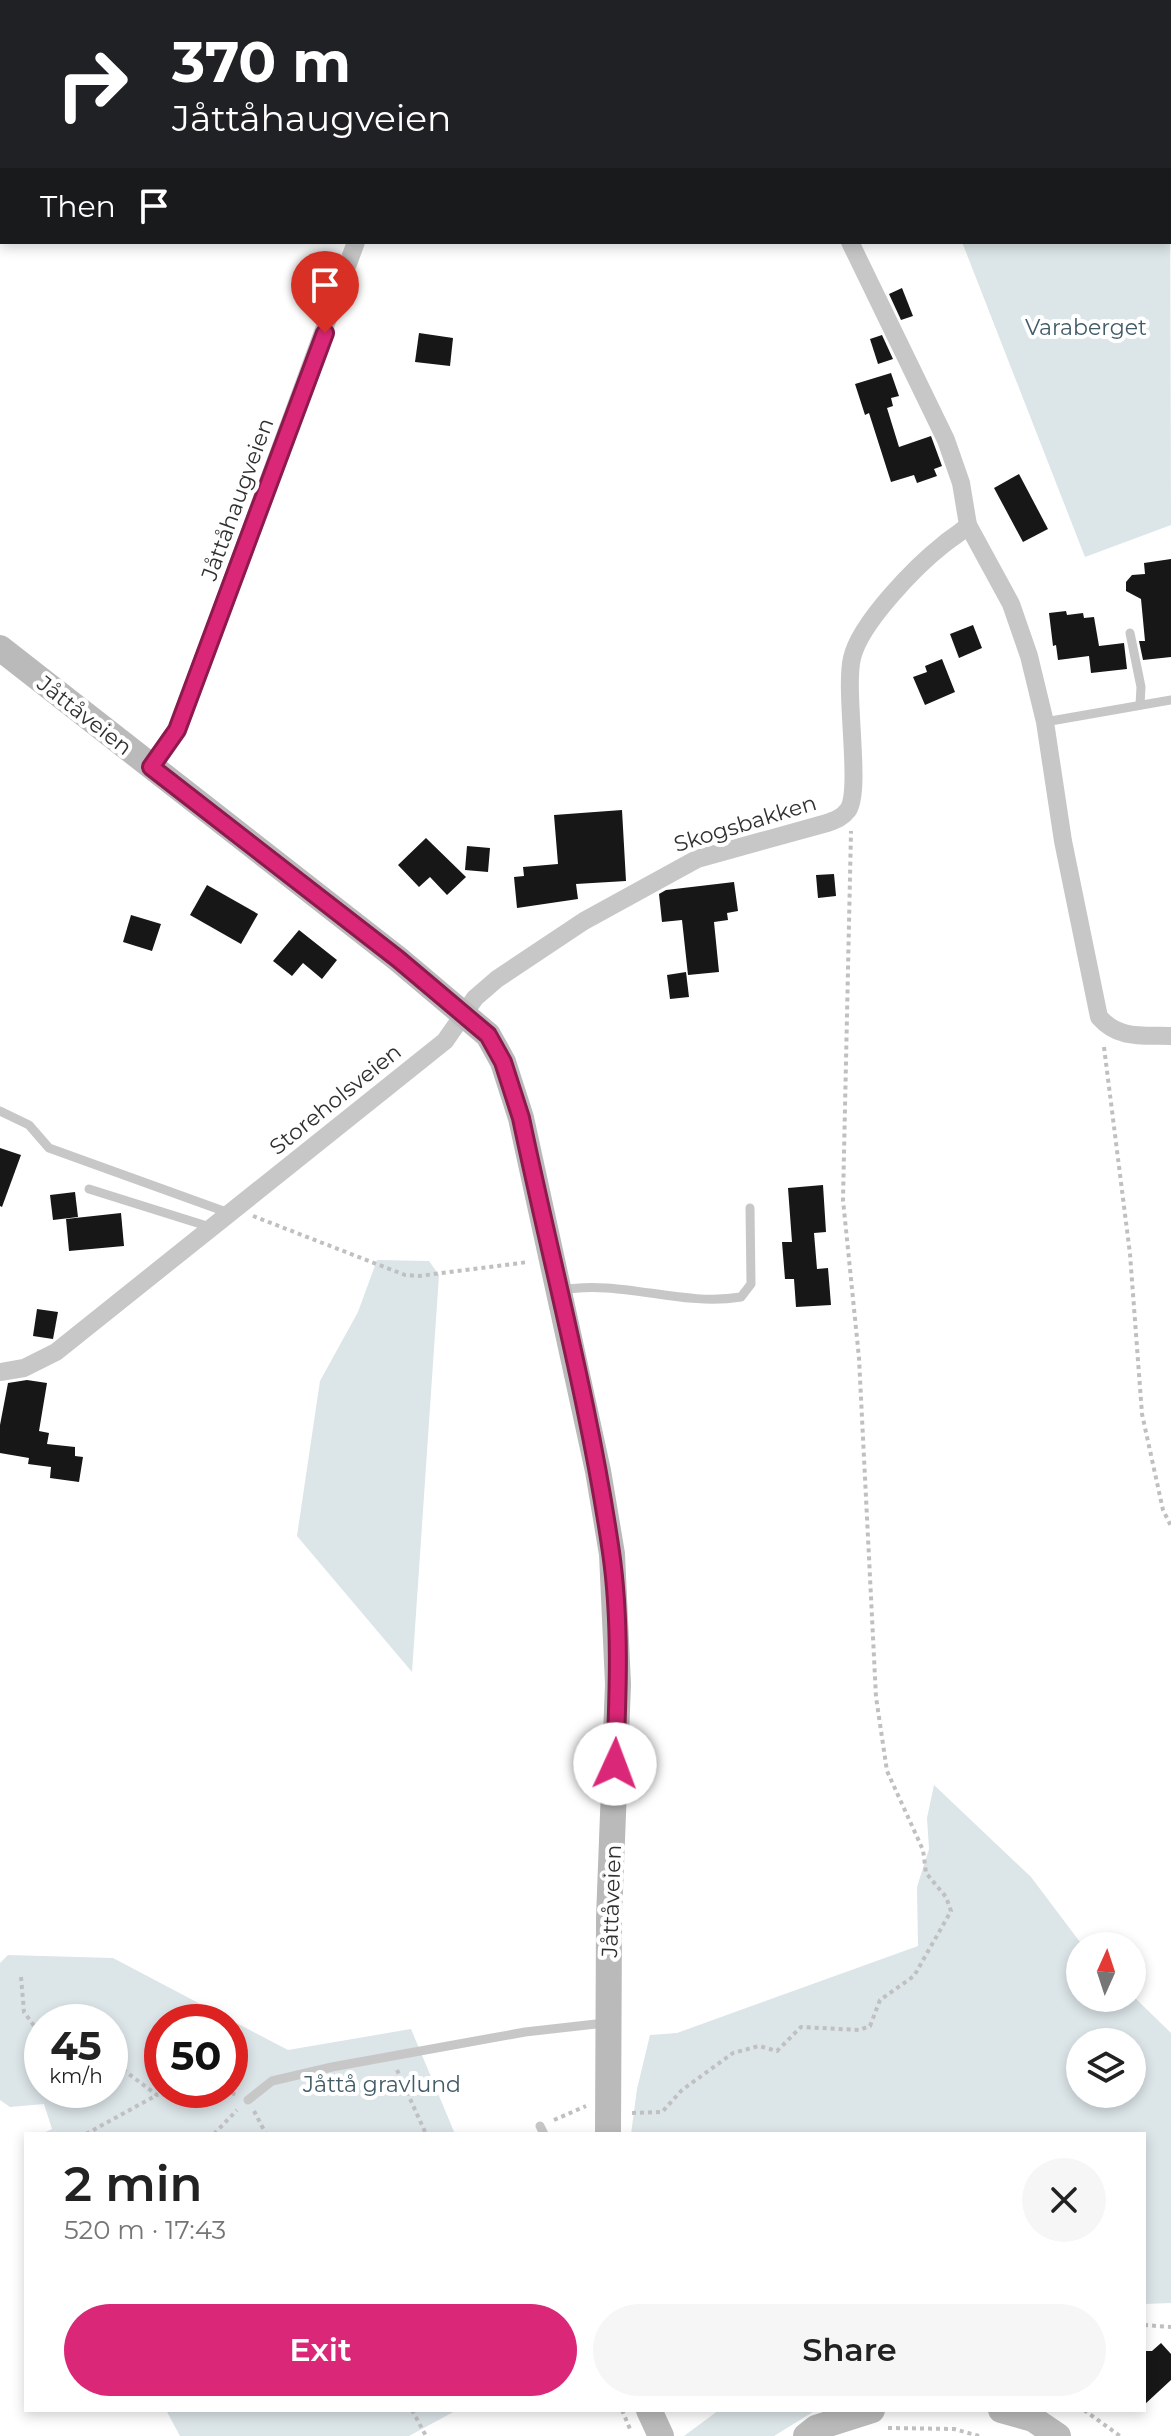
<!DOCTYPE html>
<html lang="en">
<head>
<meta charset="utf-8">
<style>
  :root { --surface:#fff; --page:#f6f6f6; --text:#222; --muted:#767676; --accent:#db2777 }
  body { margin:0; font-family:Montserrat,sans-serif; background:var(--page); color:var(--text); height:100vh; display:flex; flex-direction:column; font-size:30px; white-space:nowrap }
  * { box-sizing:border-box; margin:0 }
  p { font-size:26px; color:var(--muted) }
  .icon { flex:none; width:44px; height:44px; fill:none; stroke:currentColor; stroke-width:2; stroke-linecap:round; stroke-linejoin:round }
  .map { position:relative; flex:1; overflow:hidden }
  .side { position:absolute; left:24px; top:2132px; width:1122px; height:280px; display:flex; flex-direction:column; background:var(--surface); border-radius:0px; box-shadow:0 4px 12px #0003 }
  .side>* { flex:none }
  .hud { position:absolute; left:0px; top:0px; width:1172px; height:244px; box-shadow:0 4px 12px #0003; background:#202124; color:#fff; overflow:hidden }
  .needle { width:52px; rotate:3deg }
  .fabs { position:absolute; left:1066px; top:1932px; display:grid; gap:16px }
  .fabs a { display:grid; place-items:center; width:80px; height:80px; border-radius:50%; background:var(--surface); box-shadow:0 4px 12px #0003; font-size:40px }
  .speed { position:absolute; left:24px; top:2004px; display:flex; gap:16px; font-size:40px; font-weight:700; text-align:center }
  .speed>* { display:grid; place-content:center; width:104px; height:104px; border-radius:50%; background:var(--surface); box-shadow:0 4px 12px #0003; line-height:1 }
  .speed small { font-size:20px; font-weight:400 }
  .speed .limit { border:12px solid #d22; background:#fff; color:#111 }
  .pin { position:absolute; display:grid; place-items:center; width:68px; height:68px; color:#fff; margin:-82px -34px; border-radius:50% 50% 50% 0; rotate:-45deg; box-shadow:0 0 8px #0007 }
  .pin .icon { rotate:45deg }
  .me { position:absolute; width:88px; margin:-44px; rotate:2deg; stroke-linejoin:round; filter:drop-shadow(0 0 6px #0008) }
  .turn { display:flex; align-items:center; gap:28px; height:168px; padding:0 40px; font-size:36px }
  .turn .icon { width:104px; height:104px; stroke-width:2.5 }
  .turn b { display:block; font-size:56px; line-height:68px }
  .then { display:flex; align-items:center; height:76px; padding:0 40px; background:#0003; gap:16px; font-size:30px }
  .round { display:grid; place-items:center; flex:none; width:84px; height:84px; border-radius:42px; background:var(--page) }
  .headline { display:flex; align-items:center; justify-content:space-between; height:136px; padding:0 40px }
  h1 { font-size:48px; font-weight:600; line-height:60px }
  .action { display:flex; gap:16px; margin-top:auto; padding:16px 40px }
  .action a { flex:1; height:92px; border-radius:48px; background:var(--accent); color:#fff; font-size:32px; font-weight:600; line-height:92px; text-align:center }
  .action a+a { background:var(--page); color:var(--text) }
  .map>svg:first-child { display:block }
</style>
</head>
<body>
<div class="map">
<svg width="1171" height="2436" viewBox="0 0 1171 2436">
  <rect width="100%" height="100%" fill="#fff"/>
  <g fill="#dce5e8" fill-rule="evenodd">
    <polygon points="1170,156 1171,525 1085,557 962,242 1170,242"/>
    <polygon points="377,1260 429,1261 439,1275 412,1672 297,1536 320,1381 358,1312"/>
    <path d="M934,1785L1031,1877L1083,1946H1080V1998H1132V1995L1171,2033V2303L1144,2304V2134H631L637,2089L650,2035L677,2033L918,1946L917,1887L929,1849L927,1818ZM1132,2042V2094H1080V2042Z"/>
    <path d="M8,1955L113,1958L288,2050L411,2029L455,2134H41L52,2129L44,2104L10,2107L0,2100V1963ZM42,2022H110V2090H42ZM162,2022H230V2090H162Z"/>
    <polygon points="166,2410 457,2410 409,2436 180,2436"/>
    <polygon points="719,2410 816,2410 774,2436 684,2436"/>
  </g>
  <g fill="#171717">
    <polygon points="902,288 913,316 901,320 889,294"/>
    <polygon points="419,333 453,338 450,366 415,362"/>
    <polygon points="882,335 893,359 878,364 870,339"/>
    <polygon points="891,373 899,396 891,398 893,406 887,408 899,447 931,436 942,466 934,469 937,476 917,483 914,475 891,482 869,413 865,415 855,384"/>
    <polygon points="1019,474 1048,529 1023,542 994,488"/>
    <polygon points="1171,559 1171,657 1143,660 1139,641 1145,641 1141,599 1126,591 1126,582 1132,575 1145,574 1144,563"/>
    <polygon points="1066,611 1067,615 1083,613 1084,618 1094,617 1099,646 1124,643 1127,669 1091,673 1089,656 1058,660 1056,645 1053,646 1049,613"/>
    <polygon points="973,625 982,648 959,658 950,634"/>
    <polygon points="942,659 955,692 925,705 913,677 927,672 925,666"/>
    <polygon points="622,810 626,881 576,884 578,899 517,908 514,877 524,876 523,867 558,864 554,815"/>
    <polygon points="426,838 466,877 447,895 430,877 419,887 398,865"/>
    <polygon points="467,846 490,848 488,872 465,870"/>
    <polygon points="834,874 836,896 818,898 816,875"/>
    <polygon points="734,882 738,911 727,913 728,920 714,922 719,972 688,975 682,920 662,922 659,894 666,890"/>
    <polygon points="207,885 258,914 241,944 190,915"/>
    <polygon points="131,915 161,924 152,951 123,942"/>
    <polygon points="299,930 337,960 322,979 303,963 292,976 273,961"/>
    <polygon points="686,972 689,997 670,999 667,975"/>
    <polygon points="0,1148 21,1155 2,1207 0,1206"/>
    <polygon points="823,1185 826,1232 814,1233 817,1269 828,1268 831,1305 796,1307 794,1279 785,1279 782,1242 792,1242 788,1188"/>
    <polygon points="75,1192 78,1217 53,1220 50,1195"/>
    <polygon points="121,1213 124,1246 69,1251 66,1219"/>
    <polygon points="37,1309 58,1312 53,1339 33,1336"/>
    <polygon points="27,1380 47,1383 39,1431 49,1433 47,1444 75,1447 75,1456 83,1457 79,1482 50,1478 51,1467 28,1464 29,1458 0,1453 0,1425 8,1383"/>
    <polygon points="1161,2343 1171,2354 1171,2380 1144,2405 1144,2351 1152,2351"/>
  </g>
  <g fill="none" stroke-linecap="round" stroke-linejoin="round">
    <g stroke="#c0c0c0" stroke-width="4" stroke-dasharray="4 4" stroke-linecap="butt">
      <polyline points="1106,0 1107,2"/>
      <polyline points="909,2 915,0"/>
      <polyline points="1170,139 1171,141"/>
      <polyline points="1104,1047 1130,1254 1142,1414 1163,1510 1171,1526"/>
      <polyline points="253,1216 405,1275 419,1276 528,1262"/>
      <polyline points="21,1977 24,2012 42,2037"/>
      <polyline points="110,2060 157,2095 209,2090"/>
      <polyline points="397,2070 426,2134"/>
      <polyline points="224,2090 237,2095"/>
      <polyline points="254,2111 266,2134"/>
      <polyline points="632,2113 662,2112 682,2090 733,2053 759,2046 777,2051 801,2027 859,2030 870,2026 880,2000 914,1976 951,1911 946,1897 926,1873 923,1850 887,1771 876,1697 859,1358 843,1200 851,831"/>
      <polyline points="554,2120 586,2106"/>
      <polyline points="86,2134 157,2095"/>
      <polyline points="214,2134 237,2110"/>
      <polyline points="1144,2325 1171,2327"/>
      <polyline points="412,2410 426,2436"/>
      <polyline points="622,2410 630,2429"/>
      <polyline points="1084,2410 1120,2436"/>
      <polyline points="888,2428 954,2429 979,2436"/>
    </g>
    <g stroke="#c7c7c7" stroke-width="9">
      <polyline points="1130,633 1141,687 1140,705"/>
      <polyline points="1045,722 1171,700"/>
      <polyline points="0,1111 29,1125 49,1148 229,1213"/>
      <polyline points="89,1189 210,1227"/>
      <path d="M561,1290C621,1279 681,1307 741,1297L751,1284L750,1208"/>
      <polyline points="248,2100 272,2081 332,2067 525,2032 605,2023"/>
      <polyline points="540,2126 544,2134"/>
    </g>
    <g stroke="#c7c7c7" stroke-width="18">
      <polyline points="453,0 453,2"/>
      <polyline points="739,0 740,2"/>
      <path d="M968,525L1011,604L1029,656L1045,722L1063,841L1099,1017C1119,1040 1143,1035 1171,1036"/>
      <polyline points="151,767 177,730 356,242"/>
      <path d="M0,1372L24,1368L56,1352L445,1041L475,998L497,979L584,921L697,859L827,823C835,820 842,818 848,810C862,790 844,692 852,658C860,623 916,566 944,544C952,537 961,533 968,525L961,483L946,440L850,242"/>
    </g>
    <g stroke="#bababa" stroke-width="26">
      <polyline points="0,648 398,959 488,1035 503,1062 521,1118 598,1471 612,1554 618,1684 609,1918 608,2134"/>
      <polyline points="649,2410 661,2436"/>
      <polyline points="1001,2410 1033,2419 1058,2436"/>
      <polyline points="806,2436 816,2428 872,2410"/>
    </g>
  </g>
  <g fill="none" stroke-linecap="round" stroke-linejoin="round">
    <g stroke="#8e194d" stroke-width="20">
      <path id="route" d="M325,333L177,730L151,767L398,959L488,1035L503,1062L521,1118C551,1262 590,1406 611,1552C621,1621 618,1694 615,1764"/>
    </g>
    <use href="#route" stroke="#db2777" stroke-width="14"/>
  </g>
  <g text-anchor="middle" stroke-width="8" stroke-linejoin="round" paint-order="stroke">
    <g font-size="22" fill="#425c67" stroke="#fff">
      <text x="1086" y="335">Varaberget</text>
      <text x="382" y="2092">Jåttå gravlund</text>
    </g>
    <g font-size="22" fill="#303030" stroke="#fff">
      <text transform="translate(237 499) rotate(-70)" y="8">Jåttåhaugveien</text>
      <text transform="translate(85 715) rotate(38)" y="8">Jåttåveien</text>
      <text transform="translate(745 823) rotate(-17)" y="8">Skogsbakken</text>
      <text transform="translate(335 1099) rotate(-39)" y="8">Storeholsveien</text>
      <text transform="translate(611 1901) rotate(-88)" y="8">Jåttåveien</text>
    </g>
  </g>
</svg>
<div class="fabs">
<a><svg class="needle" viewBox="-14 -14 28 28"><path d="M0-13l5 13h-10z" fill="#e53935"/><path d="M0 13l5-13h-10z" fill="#767676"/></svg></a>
<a><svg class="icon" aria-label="layers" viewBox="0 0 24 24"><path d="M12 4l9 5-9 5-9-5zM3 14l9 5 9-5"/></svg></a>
</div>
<div class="speed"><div>45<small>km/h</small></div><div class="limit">50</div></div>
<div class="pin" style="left:325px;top:333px;background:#d93025"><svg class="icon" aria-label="arrive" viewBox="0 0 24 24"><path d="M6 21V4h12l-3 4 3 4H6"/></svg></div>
<svg class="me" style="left:615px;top:1764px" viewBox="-20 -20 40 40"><circle r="19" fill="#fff"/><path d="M0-13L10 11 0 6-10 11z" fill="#db2777"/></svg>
<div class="hud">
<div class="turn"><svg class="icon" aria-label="right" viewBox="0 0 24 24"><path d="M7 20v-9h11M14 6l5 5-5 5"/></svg><div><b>370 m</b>Jåttåhaugveien</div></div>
<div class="then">Then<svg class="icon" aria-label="arrive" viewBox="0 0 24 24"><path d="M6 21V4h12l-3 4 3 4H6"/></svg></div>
</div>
<section class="side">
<div class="headline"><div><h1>2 min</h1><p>520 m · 17:43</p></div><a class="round"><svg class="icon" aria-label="close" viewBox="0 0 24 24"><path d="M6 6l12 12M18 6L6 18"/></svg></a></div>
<div class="action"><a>Exit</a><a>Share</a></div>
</section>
</div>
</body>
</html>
